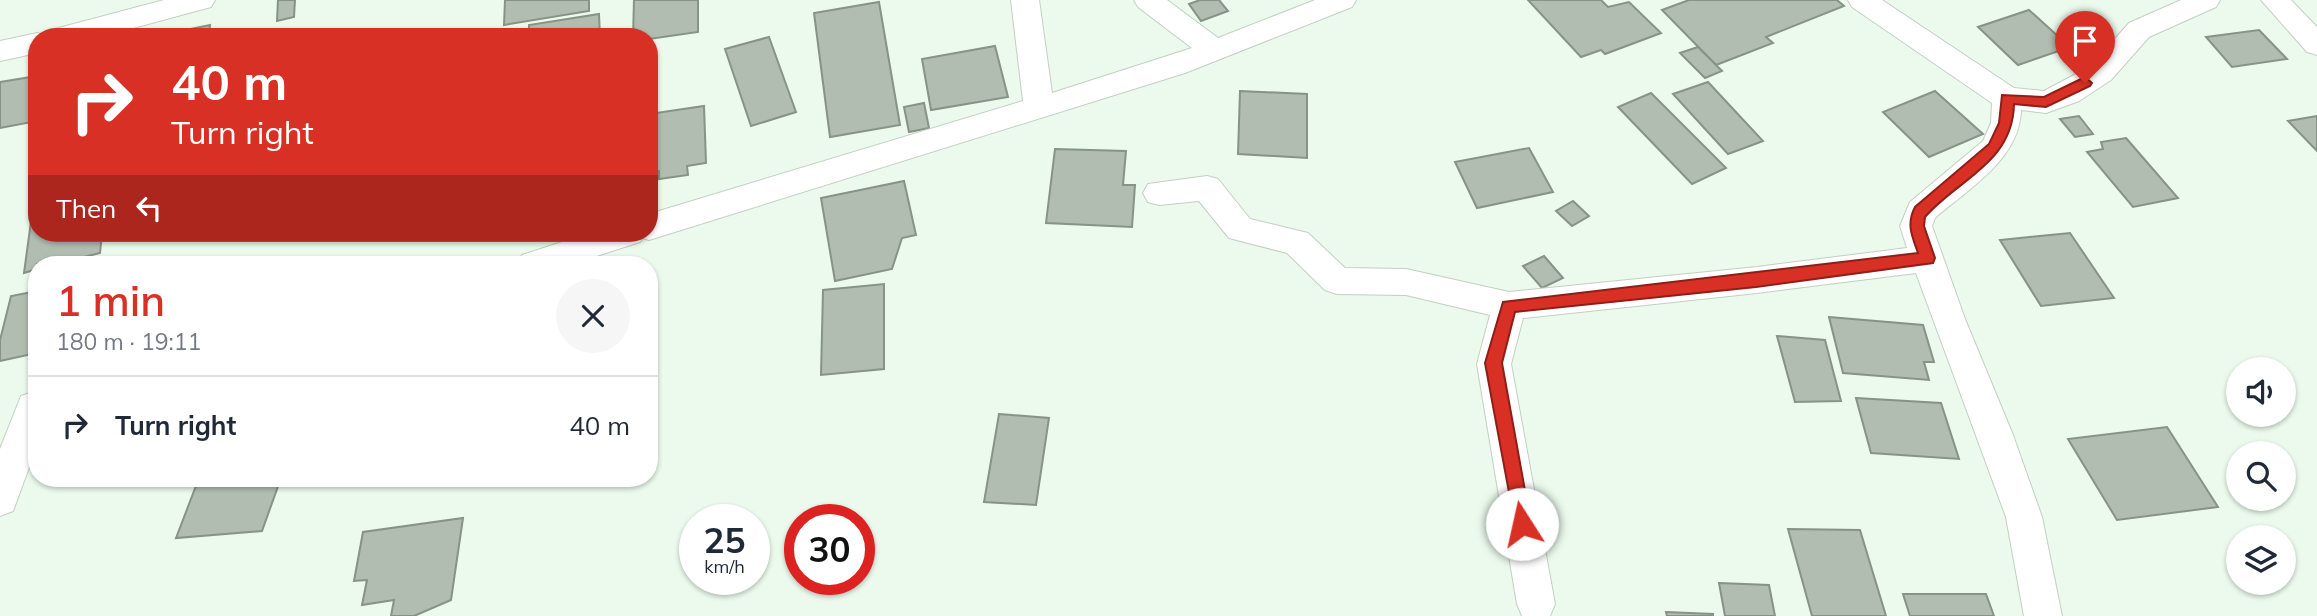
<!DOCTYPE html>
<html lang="en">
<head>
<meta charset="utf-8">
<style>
  :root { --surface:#fff; --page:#f6f6f7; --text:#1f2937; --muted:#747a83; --line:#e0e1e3; --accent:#d93025 }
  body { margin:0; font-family:Mulish,sans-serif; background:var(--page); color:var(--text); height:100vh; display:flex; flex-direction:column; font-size:26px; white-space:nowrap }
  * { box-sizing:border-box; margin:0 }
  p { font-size:23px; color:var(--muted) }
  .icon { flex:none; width:38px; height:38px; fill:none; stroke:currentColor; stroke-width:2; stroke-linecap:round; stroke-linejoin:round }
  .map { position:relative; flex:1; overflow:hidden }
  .drawer { position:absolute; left:28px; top:256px; width:630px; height:231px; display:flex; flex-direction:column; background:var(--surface); border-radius:28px; box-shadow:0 2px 5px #0004 }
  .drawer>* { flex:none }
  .hud { position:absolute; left:28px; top:28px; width:630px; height:214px; border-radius:28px; box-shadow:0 2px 5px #0004; background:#d93025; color:#fff; overflow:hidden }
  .fabs { position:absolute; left:2226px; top:357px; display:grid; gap:14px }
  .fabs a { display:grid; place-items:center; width:70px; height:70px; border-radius:50%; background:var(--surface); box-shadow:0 2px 5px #0004; font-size:35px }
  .speed { position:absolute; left:679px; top:504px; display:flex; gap:14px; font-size:35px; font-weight:700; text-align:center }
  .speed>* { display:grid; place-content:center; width:91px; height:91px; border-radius:50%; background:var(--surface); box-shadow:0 2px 5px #0004; line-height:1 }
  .speed small { font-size:18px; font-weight:400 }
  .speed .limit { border:10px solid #d22; background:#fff; color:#111 }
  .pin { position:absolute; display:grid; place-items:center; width:60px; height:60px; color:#fff; margin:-72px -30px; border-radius:50% 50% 50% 0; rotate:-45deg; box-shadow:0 0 7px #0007 }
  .pin .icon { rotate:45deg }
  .me { position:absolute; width:77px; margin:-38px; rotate:350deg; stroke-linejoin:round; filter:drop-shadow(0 0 5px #0008) }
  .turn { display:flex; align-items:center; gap:24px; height:147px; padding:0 28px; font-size:32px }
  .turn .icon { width:91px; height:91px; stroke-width:2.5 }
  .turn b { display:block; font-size:49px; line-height:60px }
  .then { display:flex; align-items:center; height:66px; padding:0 28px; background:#0003; gap:14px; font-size:26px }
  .round { display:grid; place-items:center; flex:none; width:74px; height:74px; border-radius:37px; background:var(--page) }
  .summary { display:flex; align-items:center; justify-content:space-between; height:119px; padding:0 28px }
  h1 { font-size:42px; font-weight:600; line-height:52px; color:var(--accent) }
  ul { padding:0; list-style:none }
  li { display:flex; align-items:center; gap:21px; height:98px; padding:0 28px; border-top:2px solid var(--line) }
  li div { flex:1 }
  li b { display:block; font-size:26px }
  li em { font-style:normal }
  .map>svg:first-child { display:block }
</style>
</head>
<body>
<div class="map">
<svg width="2317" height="616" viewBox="0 0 2317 616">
  <rect width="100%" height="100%" fill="#ebfaec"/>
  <g fill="#b0bdb0" stroke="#869386" stroke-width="2">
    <polygon points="278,0 295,0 294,17 277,21"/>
    <polygon points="505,0 589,0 589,11 504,25"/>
    <polygon points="634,0 698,0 698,32 649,39 633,37"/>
    <polygon points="1200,0 1219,0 1228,11 1201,21 1189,4"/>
    <polygon points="1528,0 1601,0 1608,7 1629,2 1661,33 1605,54 1601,50 1581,57"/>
    <polygon points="1689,0 1837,0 1844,6 1766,37 1773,43 1716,65 1662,10"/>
    <polygon points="879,2 900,125 830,137 814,13"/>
    <polygon points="2029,10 2070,47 2018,65 1978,27"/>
    <polygon points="599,14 600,37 529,37 529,25"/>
    <polygon points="210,25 209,37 189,37 190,29"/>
    <polygon points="2259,30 2287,59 2232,67 2206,37"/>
    <polygon points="769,37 796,112 751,126 725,49"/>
    <polygon points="995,46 1008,97 931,110 922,59"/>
    <polygon points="1698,47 1722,71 1705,78 1680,53"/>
    <polygon points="37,76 37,121 0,128 0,82"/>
    <polygon points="1708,82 1763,141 1728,154 1673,94"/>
    <polygon points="1240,91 1307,94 1307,158 1238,154"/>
    <polygon points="1935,91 1983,134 1929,157 1883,112"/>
    <polygon points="1651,93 1726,168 1692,184 1618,107"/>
    <polygon points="924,103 929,128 909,132 904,107"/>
    <polygon points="704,106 706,163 687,166 688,175 659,179 659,171 649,172 649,114"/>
    <polygon points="2079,116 2093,134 2075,137 2060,119"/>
    <polygon points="2317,116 2317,151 2288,121"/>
    <polygon points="2126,138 2178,198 2133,207 2087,152 2103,149 2101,142"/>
    <polygon points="1529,148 1553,192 1477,208 1455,162"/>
    <polygon points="1055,149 1126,151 1123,185 1135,185 1132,227 1046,223"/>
    <polygon points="904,181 916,235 902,238 892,269 835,281 821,198"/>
    <polygon points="1573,201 1589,216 1572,226 1556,211"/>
    <polygon points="37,213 37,233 102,233 100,253 56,264 37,264 37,269 24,273 32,214"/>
    <polygon points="2070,233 2114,298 2041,306 2000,240"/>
    <polygon points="1544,256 1563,278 1542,288 1523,266"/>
    <polygon points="884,284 884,369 821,375 823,290"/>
    <polygon points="37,291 37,353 0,361 0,340 11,296"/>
    <polygon points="1829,317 1923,325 1934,362 1924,362 1929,380 1843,373"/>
    <polygon points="1777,336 1825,340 1841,401 1795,402"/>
    <polygon points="1856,398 1941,403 1959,459 1871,453"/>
    <polygon points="999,414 1049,418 1036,505 984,502"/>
    <polygon points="2167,427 2218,507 2117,520 2068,439"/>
    <polygon points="199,478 281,478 262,531 176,538"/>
    <polygon points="463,518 451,600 414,616 391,616 394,600 362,605 367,580 354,581 363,532"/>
    <polygon points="1788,529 1860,530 1886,616 1812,616"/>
    <polygon points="1719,583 1769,585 1775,616 1725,616"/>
    <polygon points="1903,594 1986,594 1994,616 1910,616"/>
    <polygon points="1666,612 1713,614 1713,616 1667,616"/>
  </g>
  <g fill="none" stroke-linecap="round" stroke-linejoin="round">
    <g stroke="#c2d0c3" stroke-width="2">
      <g id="minor">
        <polygon points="164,0 215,0 211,7 100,37 37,37 37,53 0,61 0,41 37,33 47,36 51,30"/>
        <polygon points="1011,0 1039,0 1052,93 1192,48 1138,7 1134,0 1167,0 1218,38 1315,0 1356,0 1352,7 1185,73 649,240 643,238 640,242 572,264 517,264 522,255 590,233 649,233 649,214 1023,101"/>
        <path d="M1848,0H1882L2014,88L2044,91L2091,66L2129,23L2181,0H2220L2216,7L2149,37L2111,80L2079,101L2046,113L2021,110C2020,159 1968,189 1935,218L1932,226L1965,319L2013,435L2042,517L2062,616H2024L2006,517L1916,273L1757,293L1523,318L1511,364L1555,604L1550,616H1522L1517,604L1477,364L1490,315L1406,295L1337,294L1325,290L1287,253L1229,238L1199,201L1159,205L1148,202L1143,193L1148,184L1207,176L1218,179L1250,219L1308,233L1345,268L1406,269L1509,292L1757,267L1907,248L1900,226L1910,202L1983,141L1991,123L1992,103L1852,7Z"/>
        <polygon points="2261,0 2291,0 2317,27 2317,55 2307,52"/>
        <polygon points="33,392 37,393 37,446 13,511 0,516 0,449 21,396"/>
      </g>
    </g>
    <use href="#minor" fill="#fff" fill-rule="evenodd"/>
  </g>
  <path fill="#d93025" stroke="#8d1f18" stroke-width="2" d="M2085,77L2092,83L2090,86L2046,107L2014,104C2013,163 1958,179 1925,217L1924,226L1935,258L1933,263L1756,287L1515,312L1502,363L1531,524L1528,530L1522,532L1516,530L1485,363L1503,302L1918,253C1912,236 1906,224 1915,207L1989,144L1999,123L2002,95L2044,97Z"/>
</svg>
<div class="fabs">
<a><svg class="icon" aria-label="sound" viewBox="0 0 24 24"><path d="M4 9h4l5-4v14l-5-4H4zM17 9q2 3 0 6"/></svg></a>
<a><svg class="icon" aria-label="search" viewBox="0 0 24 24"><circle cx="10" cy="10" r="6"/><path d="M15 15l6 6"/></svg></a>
<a><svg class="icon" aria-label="layers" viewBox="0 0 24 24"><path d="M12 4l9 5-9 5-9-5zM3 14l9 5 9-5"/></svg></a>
</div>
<div class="speed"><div>25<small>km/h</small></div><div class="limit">30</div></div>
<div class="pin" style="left:2085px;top:83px;background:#d93025"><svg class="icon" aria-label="arrive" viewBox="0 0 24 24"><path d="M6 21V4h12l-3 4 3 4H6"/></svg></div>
<svg class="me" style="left:1522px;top:524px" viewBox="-20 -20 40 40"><circle r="19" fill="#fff"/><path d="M0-13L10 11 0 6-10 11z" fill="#d93025"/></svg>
<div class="hud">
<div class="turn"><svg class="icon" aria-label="right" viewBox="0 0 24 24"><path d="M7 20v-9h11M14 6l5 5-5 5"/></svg><div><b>40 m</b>Turn right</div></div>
<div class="then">Then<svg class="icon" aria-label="left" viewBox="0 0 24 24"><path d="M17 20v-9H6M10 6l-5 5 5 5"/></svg></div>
</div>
<section class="drawer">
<div class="summary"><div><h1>1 min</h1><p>180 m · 19:11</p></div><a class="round"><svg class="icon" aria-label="close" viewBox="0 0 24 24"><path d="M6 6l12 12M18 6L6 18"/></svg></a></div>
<ul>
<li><svg class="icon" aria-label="right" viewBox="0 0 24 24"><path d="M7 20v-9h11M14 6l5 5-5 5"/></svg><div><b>Turn right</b></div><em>40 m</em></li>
</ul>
</section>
</div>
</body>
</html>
